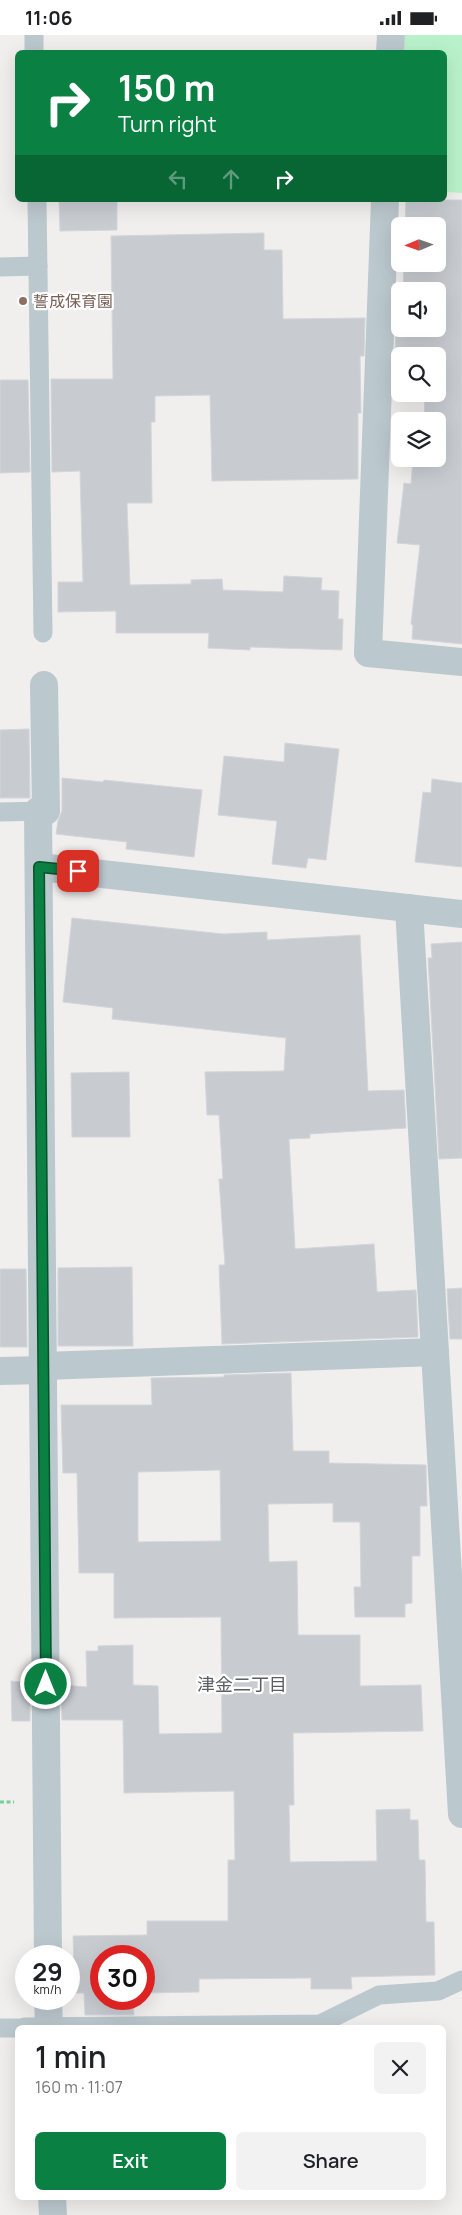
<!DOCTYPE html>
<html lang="en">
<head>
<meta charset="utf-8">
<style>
  :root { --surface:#fff; --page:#f2f2f2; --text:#202124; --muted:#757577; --accent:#0b8043 }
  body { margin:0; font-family:Manrope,"Noto Sans JP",sans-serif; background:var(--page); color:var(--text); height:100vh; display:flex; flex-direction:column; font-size:19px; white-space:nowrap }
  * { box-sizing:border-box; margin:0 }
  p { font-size:16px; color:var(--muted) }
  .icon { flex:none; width:28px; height:28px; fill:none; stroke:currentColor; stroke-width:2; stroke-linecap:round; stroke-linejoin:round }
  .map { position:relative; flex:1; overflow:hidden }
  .drawer { position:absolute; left:15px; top:1990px; width:431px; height:175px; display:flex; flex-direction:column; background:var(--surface); border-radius:8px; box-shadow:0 5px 20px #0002 }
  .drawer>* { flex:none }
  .hud { position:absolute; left:15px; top:15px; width:432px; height:152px; border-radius:8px; box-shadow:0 5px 20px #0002; background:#0b8043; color:#fff; overflow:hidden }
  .needle { width:32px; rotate:268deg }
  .tools { position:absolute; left:391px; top:182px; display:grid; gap:10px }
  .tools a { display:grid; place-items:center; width:55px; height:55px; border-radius:8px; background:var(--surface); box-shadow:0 5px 20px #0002; font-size:25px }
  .speed { position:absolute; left:15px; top:1910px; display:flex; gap:10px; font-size:25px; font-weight:700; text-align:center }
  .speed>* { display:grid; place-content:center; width:65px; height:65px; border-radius:50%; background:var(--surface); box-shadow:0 5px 20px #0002; line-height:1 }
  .speed small { font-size:12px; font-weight:400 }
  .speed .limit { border:8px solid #d22; background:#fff; color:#111 }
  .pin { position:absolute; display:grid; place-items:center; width:42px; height:42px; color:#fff; margin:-21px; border-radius:10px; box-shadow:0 2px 8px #0006 }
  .me { position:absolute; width:55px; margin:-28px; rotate:0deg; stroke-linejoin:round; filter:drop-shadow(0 0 4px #0008) }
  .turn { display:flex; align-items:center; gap:18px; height:105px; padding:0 20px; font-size:22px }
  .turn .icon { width:65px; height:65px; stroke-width:2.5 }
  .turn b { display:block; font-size:35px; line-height:42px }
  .lanes { display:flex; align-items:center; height:48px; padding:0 20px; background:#0003; justify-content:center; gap:25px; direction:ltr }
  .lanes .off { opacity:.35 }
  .round { display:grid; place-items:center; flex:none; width:52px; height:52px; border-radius:8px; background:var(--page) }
  .headline { display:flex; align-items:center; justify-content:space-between; height:85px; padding:0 20px }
  h1 { font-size:30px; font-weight:600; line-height:38px }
  .primary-button { display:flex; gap:10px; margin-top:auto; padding:10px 20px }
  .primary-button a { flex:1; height:58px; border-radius:8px; background:var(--accent); color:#fff; font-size:20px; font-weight:600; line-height:58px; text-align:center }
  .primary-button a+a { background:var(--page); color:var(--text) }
  .status { display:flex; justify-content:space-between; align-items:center; height:35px; padding:0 25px; background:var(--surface); direction:ltr }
  .status svg { height:14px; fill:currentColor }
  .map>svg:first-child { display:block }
</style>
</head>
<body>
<div class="status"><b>11:06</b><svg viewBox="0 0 49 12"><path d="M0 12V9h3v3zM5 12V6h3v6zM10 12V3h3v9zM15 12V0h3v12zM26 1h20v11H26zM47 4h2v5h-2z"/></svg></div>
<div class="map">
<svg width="462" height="2180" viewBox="0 0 462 2180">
  <rect width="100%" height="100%" fill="#f1eeee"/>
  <polygon fill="#b9f2ca" points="405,0 462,0 462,158 445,157 445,18 404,17"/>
  <g fill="#c8ccd1" stroke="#d2d5da" fill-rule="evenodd">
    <polygon points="59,165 117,165 117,195 60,196"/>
    <polygon points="406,165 462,165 462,609 412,604 413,590 411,589 420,510 397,508 404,448 411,449 413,424 438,424 438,386 424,386 425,359 438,359 438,321 395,321 396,283 400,283 400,294 438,294 438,256 403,256 404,229 438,229 438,191 405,191"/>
    <polygon points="264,198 264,215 282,215 283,284 365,283 364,321 360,321 361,378 358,378 358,444 212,446 210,360 155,361 155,387 151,387 152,468 127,468 130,550 191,549 191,545 222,544 223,555 283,557 284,541 322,543 321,555 339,556 338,584 343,584 342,615 250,612 250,615 208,613 209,598 116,598 116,576 58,577 58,547 83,547 80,436 52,437 51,344 113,344 111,201"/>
    <polygon points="0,345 28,345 30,437 0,438"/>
    <polygon points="29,694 30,763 0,763 0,695"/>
    <polygon points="285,708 339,714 326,825 308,823 306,833 272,829 277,786 218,780 224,721 284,727"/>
    <polygon points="62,743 103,747 104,745 202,755 194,822 126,814 127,807 56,799 58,786 62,776"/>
    <polygon points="432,744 462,748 462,832 415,827 423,757 431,758"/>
    <polygon points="72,883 223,899 267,897 267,905 360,900 368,1056 404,1055 406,1093 310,1099 310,1103 289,1104 295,1214 374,1209 377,1257 416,1255 418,1302 222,1309 219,1230 225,1230 219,1144 223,1144 219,1080 207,1080 205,1037 284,1036 286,1003 112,984 113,973 63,967"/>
    <polygon points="462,907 462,1123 439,1124 428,923 432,923 431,909"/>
    <polygon points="129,1037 130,1102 72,1102 71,1038"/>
    <polygon points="132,1232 133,1311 58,1311 58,1233"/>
    <polygon points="0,1234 26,1234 27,1312 0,1312"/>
    <polygon points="462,1253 462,1304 450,1304 447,1254"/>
    <path d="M291,1338L293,1416H329V1428L426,1430L427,1471H420V1521H412V1568L405,1569V1582H355L354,1552H361L360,1487H333V1468L268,1469L269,1527L297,1526L298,1600H360V1651L421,1650L423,1696L293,1698L294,1770H289L290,1827L377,1826L376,1775L410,1774V1785H418L419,1825H425L426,1887H434L435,1940L351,1942L352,1954H311V1943L199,1944V1957L144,1958V1921H101V1964H133L134,1980H85L84,1958H75L73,1901L147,1900V1886H228V1825H235L234,1756L124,1758L123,1685H62L61,1650L87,1652L86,1616H98V1611L133,1610V1650L158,1651L159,1699L222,1698L221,1582L114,1583V1538H79L77,1438H63L61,1370H152L151,1343L224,1342V1340ZM220,1435L221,1506L138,1507V1437Z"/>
    <polygon points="11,1646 30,1648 30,1686 12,1686"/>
  </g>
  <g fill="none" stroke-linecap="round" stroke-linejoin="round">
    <polyline stroke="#6fd298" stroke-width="3" stroke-dasharray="4 2.5" stroke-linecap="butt" points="0,1767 14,1767"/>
    <g stroke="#bbc8ce" stroke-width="19">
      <polyline points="34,0 34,18"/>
      <polyline points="37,165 43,598"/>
      <polyline points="0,232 38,231"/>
      <polyline points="0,777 46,776"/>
      <polyline points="24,1992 320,1989 379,1960 438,1956 462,1945"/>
      <polyline points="0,1993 18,1993"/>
    </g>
    <g stroke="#bbc8ce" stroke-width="28">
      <polyline points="390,18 391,0"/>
      <polyline points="385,165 368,618 462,627"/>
      <polyline points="44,650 46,776"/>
      <polyline points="38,776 48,1921"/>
      <polyline points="39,832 462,879"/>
      <polyline points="409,873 462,1779"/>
      <polyline points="44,1331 435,1317"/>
      <polyline points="0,1336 44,1335"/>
      <polyline points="48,1964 49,1992"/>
      <polyline points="52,2162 53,2180"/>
    </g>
  </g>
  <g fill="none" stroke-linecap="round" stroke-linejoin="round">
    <g stroke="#07532c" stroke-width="12">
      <polyline id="route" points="46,1649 39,832 78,836"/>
    </g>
    <use href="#route" stroke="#0b8043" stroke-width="9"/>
  </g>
  <circle fill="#8d6e63" stroke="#fff" stroke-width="2" cx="23" cy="266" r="5"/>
  <g text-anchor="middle" stroke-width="4.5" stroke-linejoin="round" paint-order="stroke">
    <g font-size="16" fill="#785e54" stroke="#fff" text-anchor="start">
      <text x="33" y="272">誓成保育園</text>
    </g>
    <g font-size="18" fill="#5a5f64" stroke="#fff">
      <text x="242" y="1656">津金二丁目</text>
    </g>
  </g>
</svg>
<div class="tools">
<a><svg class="needle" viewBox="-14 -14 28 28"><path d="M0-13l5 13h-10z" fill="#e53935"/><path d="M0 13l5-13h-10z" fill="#757577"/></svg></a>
<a><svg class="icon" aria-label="sound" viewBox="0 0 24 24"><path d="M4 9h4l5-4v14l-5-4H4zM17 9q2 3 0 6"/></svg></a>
<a><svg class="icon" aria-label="search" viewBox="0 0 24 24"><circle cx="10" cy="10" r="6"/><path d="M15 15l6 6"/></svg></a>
<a><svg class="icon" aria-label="layers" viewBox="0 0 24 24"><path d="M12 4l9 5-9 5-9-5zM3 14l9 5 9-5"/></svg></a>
</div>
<div class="speed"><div>29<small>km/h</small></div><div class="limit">30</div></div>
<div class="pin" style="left:78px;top:836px;background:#d93025"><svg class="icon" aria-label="arrive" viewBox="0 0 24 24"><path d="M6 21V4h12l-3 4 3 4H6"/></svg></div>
<svg class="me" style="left:46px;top:1649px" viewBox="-20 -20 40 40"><circle r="17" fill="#0b8043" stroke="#fff" stroke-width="3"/><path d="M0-11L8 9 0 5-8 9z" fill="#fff"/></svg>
<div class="hud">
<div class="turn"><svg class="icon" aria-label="right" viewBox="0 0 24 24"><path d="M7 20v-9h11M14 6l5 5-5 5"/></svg><div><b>150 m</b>Turn right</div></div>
<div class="lanes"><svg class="icon off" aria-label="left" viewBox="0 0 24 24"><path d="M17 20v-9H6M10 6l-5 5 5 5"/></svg><svg class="icon off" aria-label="ahead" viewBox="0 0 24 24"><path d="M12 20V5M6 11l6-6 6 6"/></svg><svg class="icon" aria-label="right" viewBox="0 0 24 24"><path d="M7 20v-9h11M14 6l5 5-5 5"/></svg></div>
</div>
<section class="drawer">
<div class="headline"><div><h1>1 min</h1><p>160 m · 11:07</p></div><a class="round"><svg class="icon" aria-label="close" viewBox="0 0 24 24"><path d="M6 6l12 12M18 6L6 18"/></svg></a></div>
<div class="primary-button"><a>Exit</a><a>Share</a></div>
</section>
</div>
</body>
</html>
